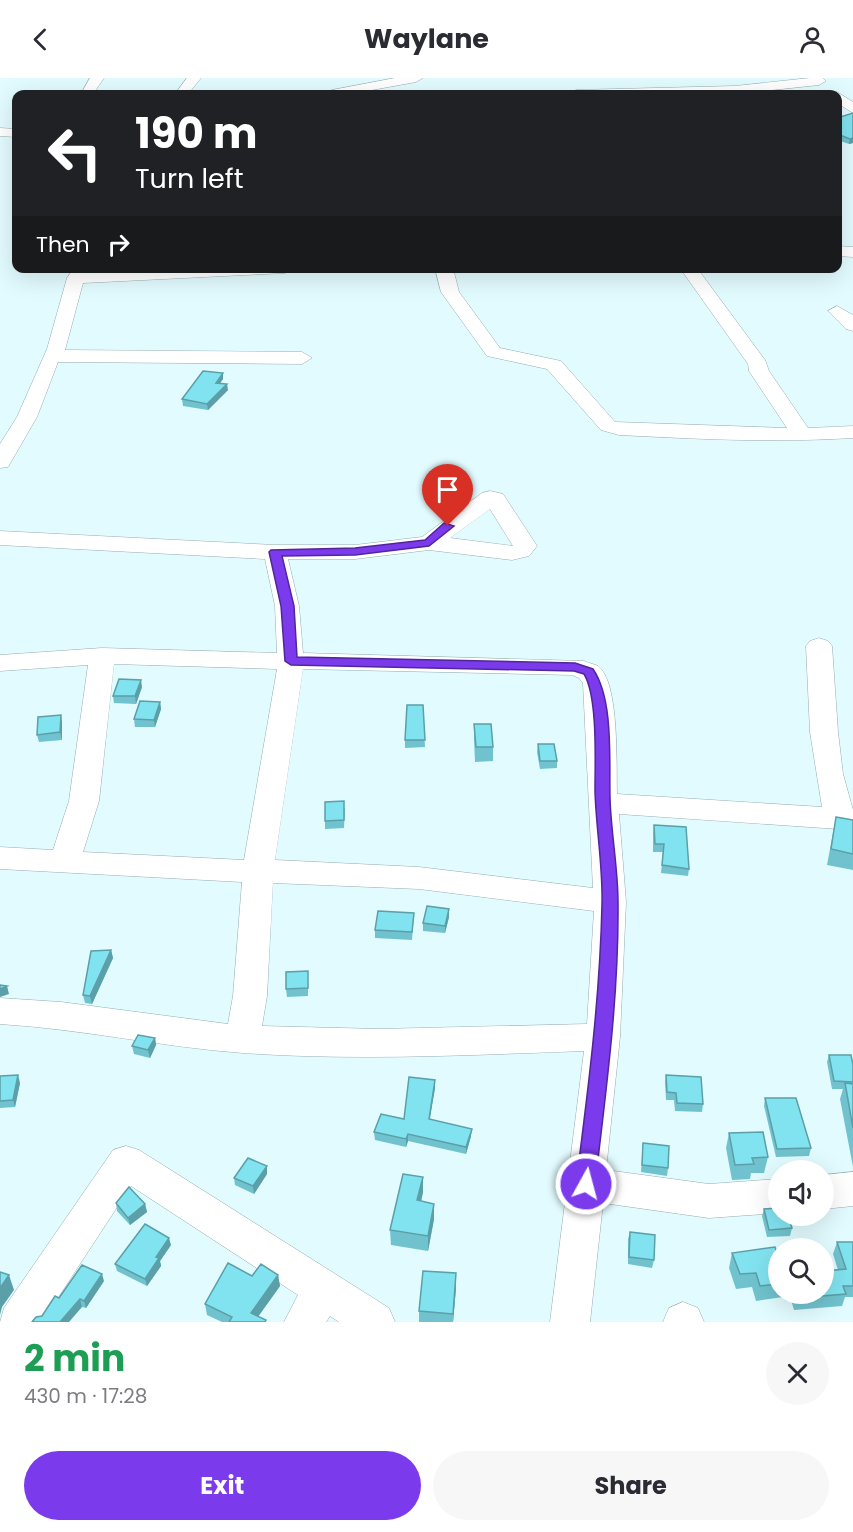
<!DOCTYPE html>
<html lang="en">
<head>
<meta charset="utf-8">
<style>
  :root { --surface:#fff; --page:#f7f7f7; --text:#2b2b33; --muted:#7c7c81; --accent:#7c3aed }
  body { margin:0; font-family:Poppins,sans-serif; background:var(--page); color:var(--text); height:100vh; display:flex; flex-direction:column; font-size:22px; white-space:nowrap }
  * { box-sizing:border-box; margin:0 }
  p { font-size:20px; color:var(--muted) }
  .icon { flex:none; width:33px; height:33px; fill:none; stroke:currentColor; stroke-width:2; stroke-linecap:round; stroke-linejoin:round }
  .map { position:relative; height:1244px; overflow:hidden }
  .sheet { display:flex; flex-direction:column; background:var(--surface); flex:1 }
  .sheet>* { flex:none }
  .top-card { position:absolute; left:12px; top:12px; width:830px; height:183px; border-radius:12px; box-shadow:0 6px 24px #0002; background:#202124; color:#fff; overflow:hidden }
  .buttons { position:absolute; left:768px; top:1082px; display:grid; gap:12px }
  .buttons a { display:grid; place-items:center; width:66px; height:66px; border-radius:50%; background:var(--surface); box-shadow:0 6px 24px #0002; font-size:30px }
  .pin { position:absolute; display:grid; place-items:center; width:51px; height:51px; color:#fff; margin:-62px -26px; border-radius:50% 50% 50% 0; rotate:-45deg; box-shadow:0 0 6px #0007 }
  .pin .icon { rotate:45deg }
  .me { position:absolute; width:66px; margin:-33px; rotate:7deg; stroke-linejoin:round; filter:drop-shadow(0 0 4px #0008) }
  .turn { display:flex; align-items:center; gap:21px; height:126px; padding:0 24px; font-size:27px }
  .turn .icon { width:78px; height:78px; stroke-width:2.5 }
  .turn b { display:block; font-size:42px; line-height:51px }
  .then { display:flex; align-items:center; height:57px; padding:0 24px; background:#0003; gap:12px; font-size:22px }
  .round { display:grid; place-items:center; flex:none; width:63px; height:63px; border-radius:32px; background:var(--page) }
  .headline { display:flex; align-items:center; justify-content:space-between; height:102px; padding:0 24px }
  h1 { font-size:36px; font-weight:700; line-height:45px; color:#1e9e55 }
  .cta { display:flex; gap:12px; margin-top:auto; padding:12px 24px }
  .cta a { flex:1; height:69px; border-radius:36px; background:var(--accent); color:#fff; font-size:24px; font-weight:700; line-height:69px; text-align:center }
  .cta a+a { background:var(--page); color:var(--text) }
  header { display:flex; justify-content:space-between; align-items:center; height:78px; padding:0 24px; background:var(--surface); font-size:27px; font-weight:700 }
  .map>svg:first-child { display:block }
</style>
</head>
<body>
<header><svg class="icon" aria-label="back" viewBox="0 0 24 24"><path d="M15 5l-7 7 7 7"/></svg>Waylane<svg class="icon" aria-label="person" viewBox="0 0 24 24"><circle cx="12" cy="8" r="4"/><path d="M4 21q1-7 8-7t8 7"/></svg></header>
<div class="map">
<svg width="853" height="1244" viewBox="0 0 853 1244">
  <rect width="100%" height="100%" fill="#e2fbfe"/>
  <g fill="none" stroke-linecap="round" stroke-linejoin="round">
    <g stroke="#96adb0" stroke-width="1">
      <g id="minor">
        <polygon points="90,0 104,0 93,16 81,16"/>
        <polygon points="187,0 201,0 188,16 175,16"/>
        <polygon points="395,0 423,0 416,4 350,16 325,16 332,12"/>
        <polygon points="810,0 823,0 826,3 819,7 735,16 569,16 576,12 735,8"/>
        <polygon points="837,14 853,24 853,35 837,25 837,16 831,16"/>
        <polygon points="0,50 16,51 16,59 0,58"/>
        <polygon points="837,168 853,169 853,179 837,178"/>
        <polygon points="74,190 91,190 89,194 165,190 293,190 285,195 83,205 65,272 302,274 312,280 302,286 58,284 37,339 8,389 0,390 0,366 17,339 47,271 67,200"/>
        <path d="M435,190H453L459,214L500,270L561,283L615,344L787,350L749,293L748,286L680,190H697L765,282L769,293L808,350L853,348V360C775,365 697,361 619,357L601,352L547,291L487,278L441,214Z"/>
        <polygon points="837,228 853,237 853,253 846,251 828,233"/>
        <path d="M490,413L503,416L537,468L529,478L512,482L429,472L355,481H288L299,528L303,575L584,583C588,585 594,586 598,588C620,604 616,690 617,716L822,729L810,654L806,568L810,563L819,560L828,563L832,568L838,654L843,696L853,732V752L619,736L626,824L620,959L606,1092L709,1106L778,1101V1135L709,1140L603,1125L590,1244H550L584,973C471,977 357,983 243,975C162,969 82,951 0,946V920L61,924L228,946L233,918L242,804L0,791V769L53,772L69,723L88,587L0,593V577L102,570L277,575L275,528L265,481L0,467V453L275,467H355L422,459L482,415ZM490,431L513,468L450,460ZM114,586L277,591L244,782L83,774L99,723ZM303,591L572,597L579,600L583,605L593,810L419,789L275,782ZM273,805L419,811L594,833L587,946L379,951L262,948L267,918Z"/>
        <polygon points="126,1068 139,1072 389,1230 395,1244 339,1244 330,1238 326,1244 284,1244 298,1217 131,1108 42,1244 0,1244 4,1230 113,1072"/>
        <polygon points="853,1094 853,1128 824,1131 824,1097"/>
        <polygon points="683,1224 698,1230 704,1244 663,1244 669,1230"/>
      </g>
    </g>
    <use href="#minor" fill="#fff" fill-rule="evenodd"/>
  </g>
  <g fill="#70c3ce">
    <polygon points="853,35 853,65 849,66 837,62 837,40"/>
    <polygon points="223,295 223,301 220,305 228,312 208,332 183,328 182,321"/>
    <polygon points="142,609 136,626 114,625 113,618"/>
    <polygon points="160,624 161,631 155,649 135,649 134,641"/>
    <polygon points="423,627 425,669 405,670 405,662"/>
    <polygon points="62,644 62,662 39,664 37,657"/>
    <polygon points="474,646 493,669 493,683 475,684 474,661"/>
    <polygon points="538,666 557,683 557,690 540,691 537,674"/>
    <polygon points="345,730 344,750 325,751 325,743"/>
    <polygon points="836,739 853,742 853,792 827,787"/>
    <polygon points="654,747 689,791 688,798 661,795 663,774 653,774 653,755"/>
    <polygon points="449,831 449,839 445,855 423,853 423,845"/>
    <polygon points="414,835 412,862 375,860 375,852"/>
    <polygon points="111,872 113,880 92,926 85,925 83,917"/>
    <polygon points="308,901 308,918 287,919 286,911"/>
    <polygon points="155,960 156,967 150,980 134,976 132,968"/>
    <polygon points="829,977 853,987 853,1089 840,1021 843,1011 832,1011 827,984"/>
    <polygon points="666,997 703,1026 702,1034 675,1033 674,1022 666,1022 665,1004"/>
    <polygon points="0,998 20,1005 15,1029 0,1030"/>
    <polygon points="435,1002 435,1010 430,1041 471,1058 466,1076 408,1063 406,1069 375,1062 374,1054 404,1041"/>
    <polygon points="765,1020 811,1070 809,1078 776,1079 764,1028"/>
    <polygon points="729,1055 768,1079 764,1095 751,1095 750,1101 732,1102 726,1070"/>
    <polygon points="643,1065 668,1090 667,1098 641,1094"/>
    <polygon points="267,1096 254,1116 235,1107 234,1100"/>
    <polygon points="423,1114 421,1123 434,1141 428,1173 391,1167 390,1152"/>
    <polygon points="116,1125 145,1126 147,1134 130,1147 117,1133"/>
    <polygon points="764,1131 792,1150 790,1158 767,1159 762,1138"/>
    <polygon points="630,1154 654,1182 652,1190 628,1186 628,1161"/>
    <polygon points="837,1164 853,1164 853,1219 845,1219 842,1228 794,1232 789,1215 824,1215 838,1192 833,1176"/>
    <polygon points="171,1167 160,1183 161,1188 147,1208 117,1193 115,1186"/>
    <polygon points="732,1175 778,1179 778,1215 784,1215 783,1219 756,1223 752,1209 736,1211 729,1190"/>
    <polygon points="278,1197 280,1208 258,1239 266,1242 266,1244 222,1244 207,1237 205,1226 252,1198"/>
    <polygon points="104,1203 86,1230 82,1229 42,1238 59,1220"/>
    <polygon points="456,1210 453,1244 419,1244 419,1233"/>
  </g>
  <g fill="#5b9fa8">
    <polygon points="853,60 853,65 849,66 850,61"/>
    <polygon points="223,295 223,301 216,311 216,305"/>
    <polygon points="227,306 228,312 208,332 207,326"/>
    <polygon points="141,602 142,609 136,626 135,618"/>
    <polygon points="160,624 161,631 155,649 154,642"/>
    <polygon points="61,637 62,644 62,662 60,654"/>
    <polygon points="449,831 449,839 445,855 445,848"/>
    <polygon points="111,872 113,880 92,926 90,918"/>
    <polygon points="7,908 9,916 0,919 0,911"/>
    <polygon points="155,960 156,967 150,980 148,972"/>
    <polygon points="18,997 20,1005 15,1029 13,1022"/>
    <polygon points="435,1002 435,1010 428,1049 429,1041"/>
    <polygon points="472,1051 471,1058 466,1076 466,1069"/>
    <polygon points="408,1056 408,1063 406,1069 406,1061"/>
    <polygon points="267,1088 267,1096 254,1116 253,1108"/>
    <polygon points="423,1099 423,1114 418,1138 417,1122"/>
    <polygon points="145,1126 147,1134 130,1147 128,1140"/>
    <polygon points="434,1126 434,1141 428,1173 428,1158"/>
    <polygon points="169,1160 171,1167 160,1183 161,1188 147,1208 145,1201 156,1179"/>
    <polygon points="456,1195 456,1210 453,1244 453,1236"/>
    <polygon points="102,1196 104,1203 86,1230 84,1223"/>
    <polygon points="9,1197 14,1212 2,1229 0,1237 0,1210"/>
    <polygon points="278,1197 280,1208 254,1244 251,1235"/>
    <polygon points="80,1221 82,1229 69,1244 60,1244"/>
  </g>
  <g fill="#82e3f0" stroke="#5b9fa8" stroke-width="1.5">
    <polygon points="853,35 853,60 850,61 837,56 837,40"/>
    <polygon points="203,293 223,295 216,305 227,306 207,326 182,321"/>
    <polygon points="119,601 141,602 135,618 113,618"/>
    <polygon points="140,623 160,624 154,642 134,641"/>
    <polygon points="407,627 423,627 425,662 405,662"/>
    <polygon points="61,637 60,654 37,657 38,639"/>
    <polygon points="474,646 491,646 493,669 476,669"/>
    <polygon points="538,666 554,666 557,683 540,683"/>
    <polygon points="344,723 344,742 325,743 325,724"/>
    <polygon points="836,739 853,742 853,776 831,771"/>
    <polygon points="654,747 686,749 689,791 662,787 664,766 655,766"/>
    <polygon points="427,828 449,831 445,848 423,845"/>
    <polygon points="378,833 414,835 412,854 375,852"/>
    <polygon points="111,872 90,918 83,917 91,873"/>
    <polygon points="308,893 308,910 286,911 286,894"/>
    <polygon points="0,907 7,908 0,911"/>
    <polygon points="138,957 155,960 148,972 132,968"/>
    <polygon points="829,977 851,977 853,987 853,1004 834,1003"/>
    <polygon points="18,997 13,1022 0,1023 0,998"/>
    <polygon points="666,997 701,999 703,1026 677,1025 676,1015 667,1014"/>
    <polygon points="409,999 435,1002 429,1041 472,1051 466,1069 408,1056 406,1061 374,1054 381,1036 404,1041"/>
    <polygon points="845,1005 853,1006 853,1050"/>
    <polygon points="765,1020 796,1020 811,1070 777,1071"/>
    <polygon points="763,1054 768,1079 752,1080 754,1086 735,1087 729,1055"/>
    <polygon points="643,1065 669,1068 668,1090 642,1087"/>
    <polygon points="248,1080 267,1088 253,1108 234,1100"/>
    <polygon points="403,1096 423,1099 417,1122 434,1126 428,1158 390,1152"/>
    <polygon points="129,1109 145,1126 128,1140 116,1125"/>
    <polygon points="778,1130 778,1137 788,1137 792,1150 769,1152 764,1131"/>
    <polygon points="145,1146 169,1160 156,1179 159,1180 145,1201 115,1186"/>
    <polygon points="630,1154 655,1157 654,1182 629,1179"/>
    <polygon points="837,1164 853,1164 853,1208 843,1208 846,1216 797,1220 796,1215 824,1215 824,1193 846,1191"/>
    <polygon points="775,1169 778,1179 778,1206 760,1208 756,1195 740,1196 732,1175"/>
    <polygon points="228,1185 252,1198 261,1186 278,1197 251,1235 266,1242 265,1244 229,1244 232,1239 205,1226"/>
    <polygon points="82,1187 102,1196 84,1223 80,1221 60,1244 32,1244 36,1239 42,1238 55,1218 59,1220"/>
    <polygon points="423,1193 456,1195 453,1236 419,1233"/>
    <polygon points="0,1194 9,1197 0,1210"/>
  </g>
  <path fill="#7c3aed" stroke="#51269a" stroke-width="1.5" d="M444,445L454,448L429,468L355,477L282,478L294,528L297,579L575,585L593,591C614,622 609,682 610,720C611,755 618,790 618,824C619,918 606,1013 595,1106L593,1112L586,1115L579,1112L576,1106C588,1013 600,920 602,826C603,788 596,750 595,713C595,684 598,619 584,596L574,593L291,587L285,583L281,528L269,474L271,472L355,470L425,462Z"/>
</svg>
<div class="buttons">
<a><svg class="icon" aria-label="sound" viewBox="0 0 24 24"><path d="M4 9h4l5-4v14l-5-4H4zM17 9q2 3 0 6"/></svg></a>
<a><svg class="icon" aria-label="search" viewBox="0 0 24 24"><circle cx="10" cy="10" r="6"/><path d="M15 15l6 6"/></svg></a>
</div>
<div class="pin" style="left:448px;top:448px;background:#d93025"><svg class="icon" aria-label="arrive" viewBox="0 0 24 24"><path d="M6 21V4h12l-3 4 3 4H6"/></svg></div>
<svg class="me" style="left:586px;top:1106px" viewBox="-20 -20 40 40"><circle r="17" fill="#7c3aed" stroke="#fff" stroke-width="3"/><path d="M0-11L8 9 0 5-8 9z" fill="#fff"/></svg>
<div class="top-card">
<div class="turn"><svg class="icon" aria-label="left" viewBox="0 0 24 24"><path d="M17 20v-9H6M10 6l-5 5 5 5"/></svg><div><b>190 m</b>Turn left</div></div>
<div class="then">Then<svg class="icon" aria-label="right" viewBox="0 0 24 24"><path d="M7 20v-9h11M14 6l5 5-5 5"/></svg></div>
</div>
</div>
<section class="sheet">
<div class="headline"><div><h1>2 min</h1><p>430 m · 17:28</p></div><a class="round"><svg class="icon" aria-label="close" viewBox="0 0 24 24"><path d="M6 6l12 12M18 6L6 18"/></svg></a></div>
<div class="cta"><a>Exit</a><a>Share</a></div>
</section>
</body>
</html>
